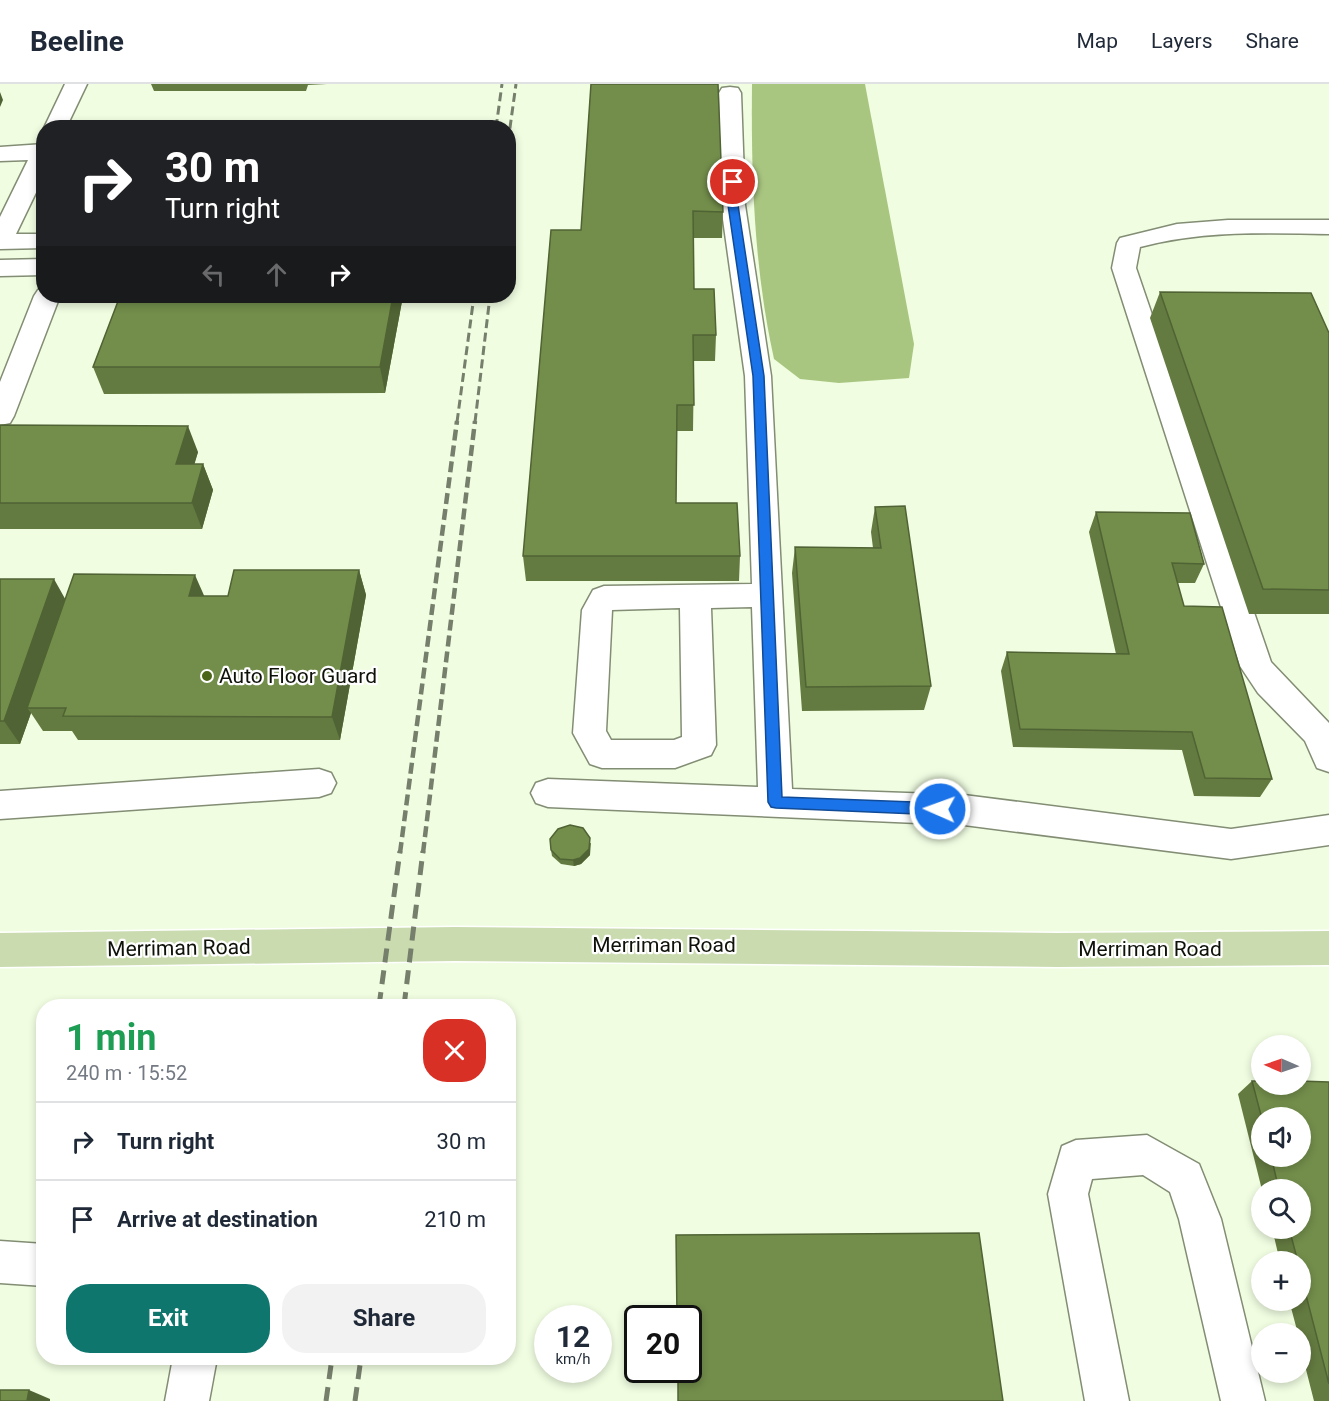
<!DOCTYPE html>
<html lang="en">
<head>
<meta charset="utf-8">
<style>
  :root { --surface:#fff; --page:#f2f2f3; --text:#1f2937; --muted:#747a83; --line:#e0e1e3; --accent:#0f766e }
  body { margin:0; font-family:Roboto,sans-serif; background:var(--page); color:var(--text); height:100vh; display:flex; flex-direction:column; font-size:22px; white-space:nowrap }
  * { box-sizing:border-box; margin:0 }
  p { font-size:20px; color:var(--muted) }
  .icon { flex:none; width:33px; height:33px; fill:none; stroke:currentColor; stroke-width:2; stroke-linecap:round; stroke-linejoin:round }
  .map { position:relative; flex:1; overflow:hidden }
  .side { position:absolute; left:36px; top:915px; width:480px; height:366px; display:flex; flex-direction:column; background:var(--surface); border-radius:24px; box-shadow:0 3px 9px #0003 }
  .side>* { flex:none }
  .top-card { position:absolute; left:36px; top:36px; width:480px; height:183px; border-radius:24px; box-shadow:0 3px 9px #0003; background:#202124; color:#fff; overflow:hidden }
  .needle { width:39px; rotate:272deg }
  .fabs { position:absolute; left:1251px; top:951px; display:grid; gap:12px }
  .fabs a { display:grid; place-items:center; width:60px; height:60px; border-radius:50%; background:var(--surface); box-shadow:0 3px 9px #0003; font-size:30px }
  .speed { position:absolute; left:534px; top:1221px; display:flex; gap:12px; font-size:30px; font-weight:700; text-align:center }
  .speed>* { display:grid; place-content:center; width:78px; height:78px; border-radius:50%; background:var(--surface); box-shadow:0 3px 9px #0003; line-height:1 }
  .speed small { font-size:15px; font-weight:400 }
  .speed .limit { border:3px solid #111; border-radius:9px; background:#fff; color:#111 }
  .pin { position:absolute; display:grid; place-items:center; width:51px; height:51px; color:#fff; margin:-26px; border:3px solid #fff; border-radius:50%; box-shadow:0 2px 6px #0007 }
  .me { position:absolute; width:66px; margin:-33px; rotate:272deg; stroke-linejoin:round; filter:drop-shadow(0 0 4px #0008) }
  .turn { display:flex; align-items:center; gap:21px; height:126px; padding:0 30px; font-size:27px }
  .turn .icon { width:78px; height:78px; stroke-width:2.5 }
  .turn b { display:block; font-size:42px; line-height:51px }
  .lanes { display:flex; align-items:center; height:57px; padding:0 30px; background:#0003; justify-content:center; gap:30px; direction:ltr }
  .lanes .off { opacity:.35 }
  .round { display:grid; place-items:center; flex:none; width:63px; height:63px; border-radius:24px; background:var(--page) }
  .headline { display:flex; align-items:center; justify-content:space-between; height:102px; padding:0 30px }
  h1 { font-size:36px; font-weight:700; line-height:45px; color:#1e9e55 }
  .primary-button { display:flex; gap:12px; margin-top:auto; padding:12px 30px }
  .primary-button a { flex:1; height:69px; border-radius:24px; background:var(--accent); color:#fff; font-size:24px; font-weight:700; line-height:69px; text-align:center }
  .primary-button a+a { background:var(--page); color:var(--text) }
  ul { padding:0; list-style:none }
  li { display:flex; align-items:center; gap:18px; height:78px; padding:0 30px; border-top:2px solid var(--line) }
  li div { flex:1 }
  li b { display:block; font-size:22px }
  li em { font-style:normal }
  header { display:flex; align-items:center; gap:36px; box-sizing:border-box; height:84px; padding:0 30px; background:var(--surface); border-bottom:2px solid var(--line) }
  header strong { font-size:28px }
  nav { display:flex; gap:33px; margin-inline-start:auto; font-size:21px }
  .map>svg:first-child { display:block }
</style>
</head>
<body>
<header>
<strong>Beeline</strong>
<nav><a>Map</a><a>Layers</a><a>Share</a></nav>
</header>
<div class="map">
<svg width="1329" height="1317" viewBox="0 0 1329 1317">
  <rect width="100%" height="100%" fill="#f0fde1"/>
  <path fill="#a9c681" d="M752,0H865L914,260L909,294L839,299L800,295L774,275C754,185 751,92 752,0Z"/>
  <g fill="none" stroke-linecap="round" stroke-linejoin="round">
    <g stroke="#828d74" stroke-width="3">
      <g id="minor">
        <polygon points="65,0 87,0 66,44 44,44"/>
        <path d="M730,3L738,4L741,9L745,121L771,292L792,705L964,711L1231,745L1329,731V761L1231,775L964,741L548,723L536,719L531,709L536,699L548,695L758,703L752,523L711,524L716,661L711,671L675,684H602L590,680L573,649L582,526L593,506L604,502L752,500L745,292L721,121L719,9L722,4ZM680,524L682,653L674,656H611L606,647L612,526Z"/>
        <polygon points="44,60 44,92 16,150 44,150 44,164 0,165 0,133 28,76 0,77 0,63"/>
        <path d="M1228,136H1329V150C1266,149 1202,146 1140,163L1136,184L1271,578L1329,639V688L1317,684L1305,657L1258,609L1240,582L1112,184L1117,159L1120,154L1177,140Z"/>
        <polygon points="44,175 44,191 0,192 0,176"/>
        <polygon points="44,205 44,212 60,212 14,332 10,339 0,341 0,298 34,212 38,206"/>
        <polygon points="319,685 331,689 336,699 331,709 319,713 0,735 0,707"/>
        <polygon points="1147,1051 1199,1080 1221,1135 1265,1317 1221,1317 1179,1135 1170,1108 1143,1091 1092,1095 1088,1110 1129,1317 1085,1317 1048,1110 1062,1062 1076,1056"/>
        <polygon points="0,1157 44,1160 44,1202 0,1199"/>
        <polygon points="173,1274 217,1274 209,1317 165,1317"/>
      </g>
    </g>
    <g stroke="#fff" stroke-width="3">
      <polygon id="major" points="455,843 1057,849 1329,847 1329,881 1057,883 455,877 0,883 0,849"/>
    </g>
    <use href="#minor" fill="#fff" fill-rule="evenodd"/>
    <use href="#major" fill="#cadcaf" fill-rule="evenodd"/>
    <g stroke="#767e6c" stroke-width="3" stroke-dasharray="9 4.5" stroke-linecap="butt">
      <polyline points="496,44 502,0"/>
      <polyline points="508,58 516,0"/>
      <polyline points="457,338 474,212"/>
      <polyline points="475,338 490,212"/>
    </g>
    <g stroke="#767e6c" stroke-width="4.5" stroke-dasharray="11 5" stroke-linecap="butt">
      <polyline points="400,769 457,337"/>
      <polyline points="423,769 475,337"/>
    </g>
    <g stroke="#767e6c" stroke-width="5" stroke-dasharray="14 8" stroke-linecap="butt">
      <polyline points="379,922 400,767"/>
      <polyline points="404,922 423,767"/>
      <polyline points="326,1317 332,1274"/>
      <polyline points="355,1317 361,1274"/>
    </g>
  </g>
  <g fill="#637a40" fill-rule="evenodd">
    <polygon points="151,0 327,0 308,1 306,7 154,7"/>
    <polygon points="591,0 723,128 722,154 693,154 694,205 716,251 715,277 694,277 693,347 677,347 676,419 740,472 739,497 526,497 523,472 581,146"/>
    <polygon points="1160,208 1329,249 1329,530 1249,530 1150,234"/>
    <polygon points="120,212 403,212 385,309 104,310 93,283"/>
    <polygon points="0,341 198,368 194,380 203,380 213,406 202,445 0,445"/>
    <polygon points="875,423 931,602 924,626 802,627 792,489 795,463 873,464 871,448"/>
    <polygon points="1096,428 1204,480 1195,499 1177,499 1184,522 1272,695 1260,713 1194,712 1182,666 1013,663 1001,587 1007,568 1116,570 1089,448"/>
    <polygon points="359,486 366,511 340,656 78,656 72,647 43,647 31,629 20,660 0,660 0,495 65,515 228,512"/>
    <polygon points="591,759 590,771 581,780 574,782 561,780 552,772 551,766"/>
    <path d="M1252,997L1329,998V1317H1314L1300,1262V1250H1298L1289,1216H1300V1178H1280L1272,1144H1300V1106H1262L1238,1010ZM1262,1034L1300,1072H1262Z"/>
  </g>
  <g fill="#506334">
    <polygon points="0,8 3,16 0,23"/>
    <polygon points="393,212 403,212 385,309 380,283"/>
    <polygon points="188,342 198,368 187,406 176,380"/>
    <polygon points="203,380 213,406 202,445 192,419"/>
    <polygon points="359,486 366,511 340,656 332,633"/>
    <polygon points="195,491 206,516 189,512"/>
    <polygon points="54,495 68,520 27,624 31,629 20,660 4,637"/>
    <polygon points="590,754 590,771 581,780 574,782 573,776"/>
    <polygon points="29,1306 50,1315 50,1317 27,1317"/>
  </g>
  <g fill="#738e4b" stroke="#506334" stroke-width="1.5">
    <polygon points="591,0 718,0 723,128 693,127 694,205 714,205 716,251 693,251 694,321 677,321 676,419 737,419 740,472 523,472 551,146 581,146"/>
    <polygon points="1160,208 1311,209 1329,249 1329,506 1263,505"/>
    <polygon points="120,212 393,212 380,283 93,283"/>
    <polygon points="0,341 188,342 176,380 203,380 192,419 0,419"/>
    <polygon points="905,422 931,602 806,603 795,463 881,464 875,423"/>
    <polygon points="1096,428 1190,429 1204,480 1172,479 1184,522 1222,523 1272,695 1205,694 1192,648 1020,645 1007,568 1129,570"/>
    <polygon points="234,486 359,486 332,633 63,632 66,624 27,624 74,490 195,491 189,512 228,512"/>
    <polygon points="0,495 54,495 4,637 0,637"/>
    <polygon points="570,741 583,744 590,754 589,765 580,774 573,776 560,775 551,766 550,755 558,745"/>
    <polygon points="1252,997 1262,997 1262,1000 1300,1000 1300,997 1329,998 1329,1300 1300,1188 1300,1178 1298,1178 1289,1144 1300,1144 1300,1106 1279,1106 1271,1072 1300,1072 1300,1034 1262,1034 1262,1035"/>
    <polygon points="979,1149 1003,1317 678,1317 678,1286 688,1286 688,1234 677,1234 676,1151"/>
    <polygon points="0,1306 29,1306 27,1317 0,1317"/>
  </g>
  <polygon fill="#1a73e8" stroke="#114b97" stroke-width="1.5" points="733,95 737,98 738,121 764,292 782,713 940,719 945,721 947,725 945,729 940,731 776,724 771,723 768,718 753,292 728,121 728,98"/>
  <circle fill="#4a6517" stroke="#fff" stroke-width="2" cx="207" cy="592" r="6"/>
  <g text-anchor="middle" stroke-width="4.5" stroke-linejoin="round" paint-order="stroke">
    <g font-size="21" fill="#0e1209" stroke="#fff" text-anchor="start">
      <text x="219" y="599">Auto Floor Guard</text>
    </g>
    <g font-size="21" fill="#0e1209" stroke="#fff">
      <text x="664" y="868">Merriman Road</text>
      <text transform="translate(179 864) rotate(-1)" y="7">Merriman Road</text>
      <text x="1150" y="872">Merriman Road</text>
    </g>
  </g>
</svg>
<div class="fabs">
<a><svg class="needle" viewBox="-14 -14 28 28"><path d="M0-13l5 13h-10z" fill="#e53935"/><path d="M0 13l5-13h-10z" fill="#747a83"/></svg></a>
<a><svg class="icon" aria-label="sound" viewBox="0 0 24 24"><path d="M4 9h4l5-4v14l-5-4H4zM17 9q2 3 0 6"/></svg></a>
<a><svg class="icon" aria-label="search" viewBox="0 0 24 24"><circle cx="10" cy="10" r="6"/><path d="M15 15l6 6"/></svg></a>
<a>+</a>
<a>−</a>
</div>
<div class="speed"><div>12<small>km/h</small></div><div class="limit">20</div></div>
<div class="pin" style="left:733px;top:98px;background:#d93025"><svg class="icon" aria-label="arrive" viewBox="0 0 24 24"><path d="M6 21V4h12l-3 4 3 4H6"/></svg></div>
<svg class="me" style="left:940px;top:725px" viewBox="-20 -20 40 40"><circle r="17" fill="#1a73e8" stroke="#fff" stroke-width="3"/><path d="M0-11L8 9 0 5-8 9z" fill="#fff"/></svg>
<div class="top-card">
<div class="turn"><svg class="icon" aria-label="right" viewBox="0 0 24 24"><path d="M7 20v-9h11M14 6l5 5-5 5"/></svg><div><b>30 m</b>Turn right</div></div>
<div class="lanes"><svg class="icon off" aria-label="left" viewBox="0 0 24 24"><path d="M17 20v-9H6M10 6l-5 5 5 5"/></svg><svg class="icon off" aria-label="ahead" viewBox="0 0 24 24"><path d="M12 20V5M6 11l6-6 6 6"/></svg><svg class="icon" aria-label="right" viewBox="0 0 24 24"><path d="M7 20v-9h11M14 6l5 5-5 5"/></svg></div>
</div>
<section class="side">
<div class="headline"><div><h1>1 min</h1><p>240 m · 15:52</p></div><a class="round" style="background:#d93025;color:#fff"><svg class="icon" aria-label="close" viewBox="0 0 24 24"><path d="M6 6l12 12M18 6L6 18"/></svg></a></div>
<ul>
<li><svg class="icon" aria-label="right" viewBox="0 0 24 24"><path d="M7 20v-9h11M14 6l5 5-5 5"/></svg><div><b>Turn right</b></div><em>30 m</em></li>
<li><svg class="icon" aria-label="arrive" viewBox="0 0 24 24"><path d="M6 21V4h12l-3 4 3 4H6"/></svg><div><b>Arrive at destination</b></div><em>210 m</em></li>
</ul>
<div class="primary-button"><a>Exit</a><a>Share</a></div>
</section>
</div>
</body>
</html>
